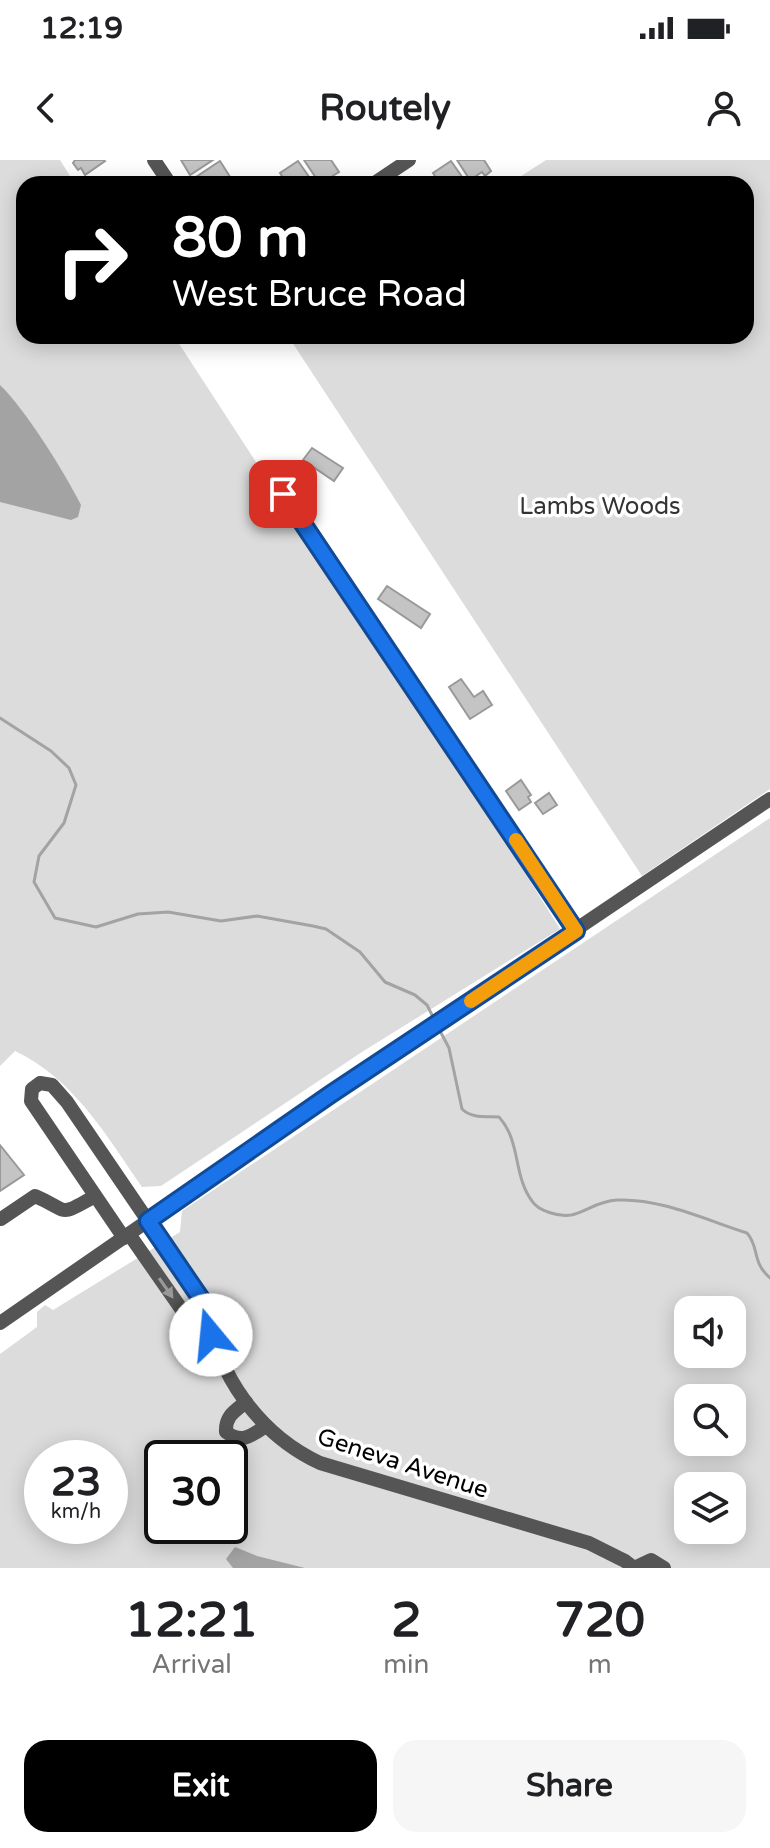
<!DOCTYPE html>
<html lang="en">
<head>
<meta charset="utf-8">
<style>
  :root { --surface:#fff; --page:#f6f6f6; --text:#202124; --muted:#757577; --accent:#000 }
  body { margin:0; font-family:"Varela Round",sans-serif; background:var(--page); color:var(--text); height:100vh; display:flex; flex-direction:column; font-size:30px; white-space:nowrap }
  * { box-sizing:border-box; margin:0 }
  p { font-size:26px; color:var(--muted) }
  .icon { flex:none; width:44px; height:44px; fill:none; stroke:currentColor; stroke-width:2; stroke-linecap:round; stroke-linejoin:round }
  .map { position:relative; height:1408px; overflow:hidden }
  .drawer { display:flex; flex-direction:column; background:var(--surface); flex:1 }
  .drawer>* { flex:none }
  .hud { position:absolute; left:16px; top:16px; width:738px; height:168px; border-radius:24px; box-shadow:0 4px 20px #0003; background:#000; color:#fff; overflow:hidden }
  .controls { position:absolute; left:674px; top:1136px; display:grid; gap:16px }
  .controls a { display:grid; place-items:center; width:72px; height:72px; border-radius:16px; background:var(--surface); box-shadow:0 4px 20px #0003; font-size:40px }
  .speed { position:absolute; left:24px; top:1280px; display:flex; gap:16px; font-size:40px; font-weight:700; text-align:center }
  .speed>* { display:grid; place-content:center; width:104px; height:104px; border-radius:50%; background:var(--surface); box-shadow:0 4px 20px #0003; line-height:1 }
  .speed small { font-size:20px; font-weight:400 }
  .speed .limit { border:4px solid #111; border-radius:12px; background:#fff; color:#111 }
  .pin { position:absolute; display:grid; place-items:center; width:68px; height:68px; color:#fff; margin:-34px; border-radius:16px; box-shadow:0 4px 12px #0006 }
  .me { position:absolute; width:88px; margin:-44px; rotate:343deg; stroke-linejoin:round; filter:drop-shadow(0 0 6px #0008) }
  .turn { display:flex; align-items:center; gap:28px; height:168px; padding:0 24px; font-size:36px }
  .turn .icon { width:104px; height:104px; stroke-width:2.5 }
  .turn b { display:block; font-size:56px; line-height:68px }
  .eta { display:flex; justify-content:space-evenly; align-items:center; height:136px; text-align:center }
  .eta b { font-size:48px; font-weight:700; line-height:56px }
  .primary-button { display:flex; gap:16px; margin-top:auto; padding:16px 24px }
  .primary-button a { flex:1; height:92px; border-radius:24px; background:var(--accent); color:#fff; font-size:32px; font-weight:700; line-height:92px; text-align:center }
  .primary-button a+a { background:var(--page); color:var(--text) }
  .status { display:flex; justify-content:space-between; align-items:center; height:56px; padding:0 40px; background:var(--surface); direction:ltr }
  .status svg { height:22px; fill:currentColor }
  header { display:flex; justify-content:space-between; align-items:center; height:104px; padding:0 24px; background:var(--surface); font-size:36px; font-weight:700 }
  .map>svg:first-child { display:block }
</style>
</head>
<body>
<div class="status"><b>12:19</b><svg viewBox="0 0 49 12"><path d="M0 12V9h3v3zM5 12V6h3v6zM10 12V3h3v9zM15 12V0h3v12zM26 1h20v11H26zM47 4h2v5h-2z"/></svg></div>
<header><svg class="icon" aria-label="back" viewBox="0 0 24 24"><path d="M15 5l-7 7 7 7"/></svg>Routely<svg class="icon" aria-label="person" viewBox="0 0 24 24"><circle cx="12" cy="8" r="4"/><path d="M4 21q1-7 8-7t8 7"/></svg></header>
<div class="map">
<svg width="770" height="1408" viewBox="0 0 770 1408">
  <rect width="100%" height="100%" fill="#fff"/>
  <g fill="#dcdcdc" fill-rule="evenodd">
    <path d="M0,0H60L75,24H24V176H174L451,602L455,601L560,769L362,892L161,1026L142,1027C106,975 74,919 15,891L0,906Z"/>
    <polygon points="546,0 770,0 770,629 642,716 288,176 746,176 746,24 509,24"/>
    <path d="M770,658V1408H0V1194L37,1167V1152L45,1145L53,1150L180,1072L182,1051ZM688,1150H732V1194H688ZM688,1238H732V1282H688ZM42,1298H110V1366H42ZM162,1298H230V1366H162ZM688,1326H732V1370H688Z"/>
  </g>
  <g fill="#a3a3a3">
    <path d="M0,225C26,250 64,312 81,345L78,357L71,360L0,342Z"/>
    <polygon points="235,1387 257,1396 305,1408 233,1408 226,1399"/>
  </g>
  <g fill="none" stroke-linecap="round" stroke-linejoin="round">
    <g stroke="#a3a3a3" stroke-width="3">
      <polyline points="0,558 51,591 69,608 76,625 64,663 39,696 34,722 55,758 96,767 138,754 168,752 221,761 257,756 313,766 326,769 360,792 385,822 415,835 427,845 434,859"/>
      <path d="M439,869L449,888L462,949C472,959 487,956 499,957C521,981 513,1016 532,1041C538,1051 559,1057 571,1055C586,1052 597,1041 617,1040C660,1038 706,1060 747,1073C760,1088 751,1101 770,1118"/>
    </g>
  </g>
  <g fill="#c4c4c4" stroke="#999" stroke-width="2">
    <polygon points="75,0 104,0 105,1 85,15 81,8 78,10 73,3"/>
    <polygon points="181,0 213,0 190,15"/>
    <polygon points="304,0 331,0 339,12 320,24"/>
    <polygon points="457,0 484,0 491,11 485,16 482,12 470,20"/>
    <polygon points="220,1 232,20 226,24 197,24 193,19"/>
    <polygon points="298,1 314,24 287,24 280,13"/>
    <polygon points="451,1 467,24 440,24 433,13"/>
    <polygon points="312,288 343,308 334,321 303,300"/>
    <polygon points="387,426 430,454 421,468 378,439"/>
    <polygon points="461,519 474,537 483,531 492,545 470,559 449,527"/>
    <polygon points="521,620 531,635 528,637 531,642 519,650 506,631"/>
    <polygon points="549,633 557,645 543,654 535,643"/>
    <polygon points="0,985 24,1015 0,1031"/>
  </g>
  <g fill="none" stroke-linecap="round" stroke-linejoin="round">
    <g stroke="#555" stroke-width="14">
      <polyline points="154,0 170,24"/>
      <polyline points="373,24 409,0"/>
      <polyline points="283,334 576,771"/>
      <path d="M1,1059L35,1036C70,1051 57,1058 95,1036"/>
      <polyline points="129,1074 191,1163 211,1175"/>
      <path d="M124,1078L31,941L32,929L40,923L52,925L67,942L208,1149C216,1215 260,1275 320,1303L589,1383L625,1401L634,1408L651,1400L664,1408"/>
      <polyline points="0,1163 331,934 770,639"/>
      <path d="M246,1242C235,1251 225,1256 226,1272C242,1284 251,1276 266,1266"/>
    </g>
  </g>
  <defs><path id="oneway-solid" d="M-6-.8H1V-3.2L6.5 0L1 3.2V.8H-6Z" transform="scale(2)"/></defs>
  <use fill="#999" href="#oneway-solid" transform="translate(166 1128) rotate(55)"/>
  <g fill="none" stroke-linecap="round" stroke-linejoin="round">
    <g stroke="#114b97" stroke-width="20">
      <polyline id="route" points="211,1175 208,1149 148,1061 331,934 576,771 283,334"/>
    </g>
    <use href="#route" stroke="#1a73e8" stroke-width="14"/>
    <polyline stroke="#f59e0b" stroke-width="14" points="471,841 576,771 516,680"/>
  </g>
  <g text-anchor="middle" stroke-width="7" stroke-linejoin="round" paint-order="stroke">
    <g font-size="24" fill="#333" stroke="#fff">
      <text x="600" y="354">Lambs Woods</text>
    </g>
    <g font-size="24" fill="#000" stroke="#fff">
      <text transform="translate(403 1303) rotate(18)" y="8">Geneva Avenue</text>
    </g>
  </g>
</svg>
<div class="controls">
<a><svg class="icon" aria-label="sound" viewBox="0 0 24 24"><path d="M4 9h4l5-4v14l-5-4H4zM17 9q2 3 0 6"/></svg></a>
<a><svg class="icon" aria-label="search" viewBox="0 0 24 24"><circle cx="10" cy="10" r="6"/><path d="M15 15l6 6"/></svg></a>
<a><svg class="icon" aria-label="layers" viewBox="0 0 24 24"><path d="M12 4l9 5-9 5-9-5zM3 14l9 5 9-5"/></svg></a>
</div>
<div class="speed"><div>23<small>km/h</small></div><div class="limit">30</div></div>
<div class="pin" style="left:283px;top:334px;background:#d93025"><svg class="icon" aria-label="arrive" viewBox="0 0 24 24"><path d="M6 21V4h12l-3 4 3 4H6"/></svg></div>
<svg class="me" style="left:211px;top:1175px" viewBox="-20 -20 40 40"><circle r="19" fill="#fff"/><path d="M0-13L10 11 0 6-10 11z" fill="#1a73e8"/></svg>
<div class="hud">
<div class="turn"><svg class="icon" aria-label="right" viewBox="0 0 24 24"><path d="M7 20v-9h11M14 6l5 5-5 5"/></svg><div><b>80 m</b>West Bruce Road</div></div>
</div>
</div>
<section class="drawer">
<div class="eta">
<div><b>12:21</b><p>Arrival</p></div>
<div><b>2</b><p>min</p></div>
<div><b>720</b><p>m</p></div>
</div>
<div class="primary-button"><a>Exit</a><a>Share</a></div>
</section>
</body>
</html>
